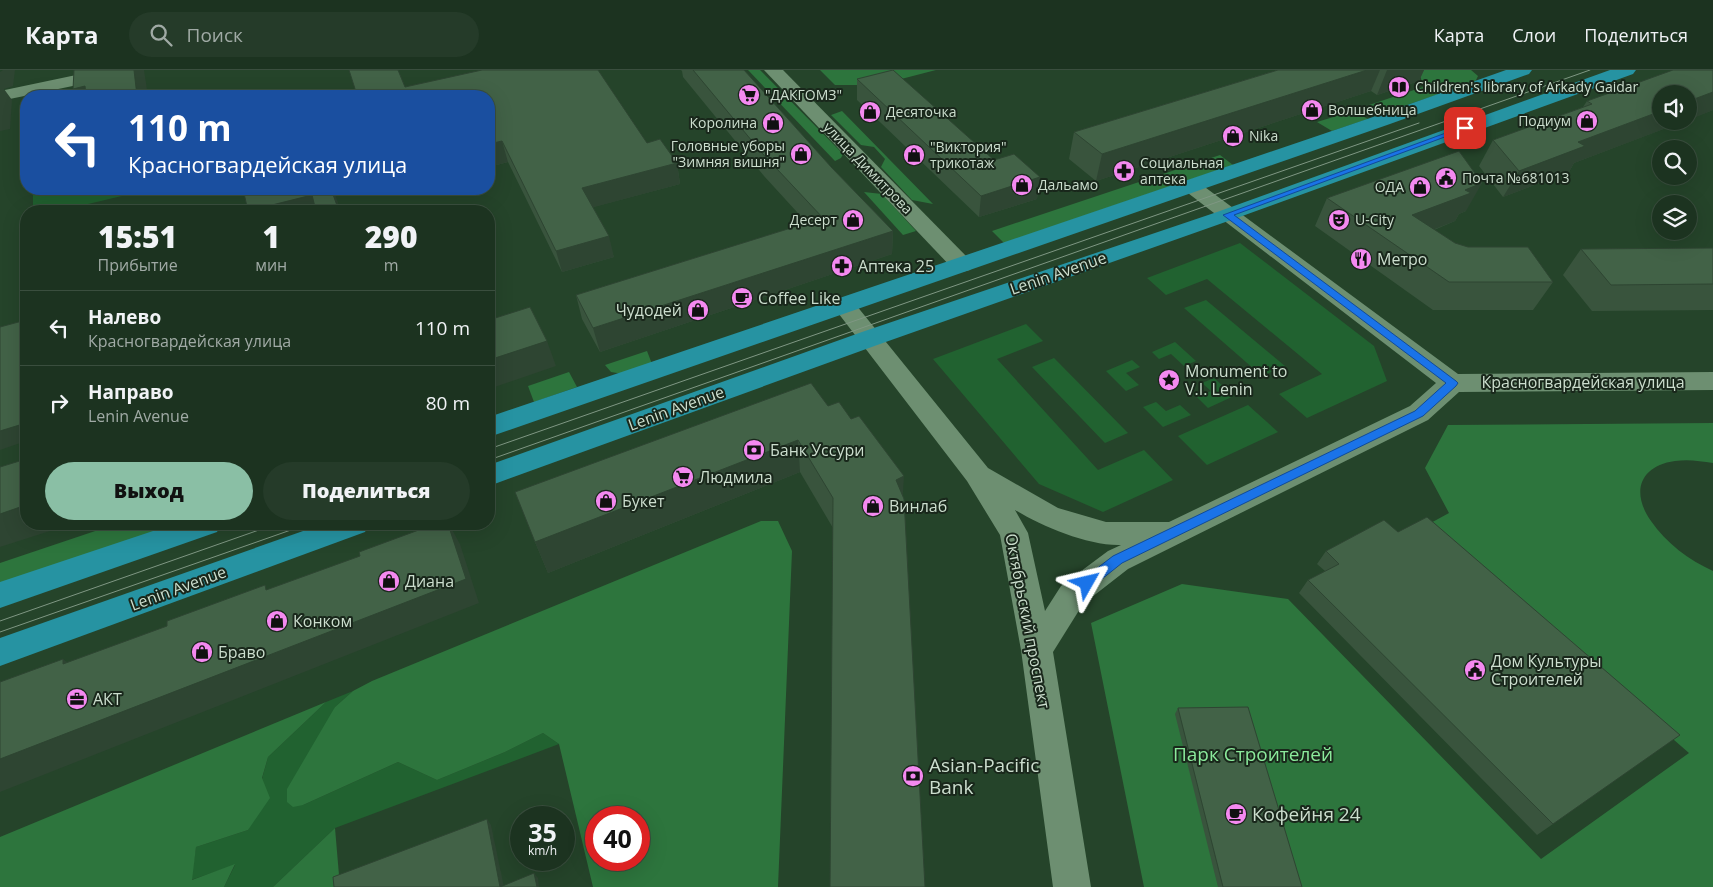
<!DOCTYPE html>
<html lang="ru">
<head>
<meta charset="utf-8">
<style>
  :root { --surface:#1c3320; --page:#253b29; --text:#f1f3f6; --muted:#a0aaa5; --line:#3a4e3e; --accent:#8abfa5 }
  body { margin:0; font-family:"Open Sans",sans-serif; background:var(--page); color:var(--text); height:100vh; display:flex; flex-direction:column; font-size:19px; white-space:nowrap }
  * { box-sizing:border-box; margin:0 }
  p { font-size:16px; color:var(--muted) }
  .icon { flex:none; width:28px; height:28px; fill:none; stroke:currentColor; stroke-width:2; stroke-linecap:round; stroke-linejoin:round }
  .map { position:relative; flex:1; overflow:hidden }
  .drawer { position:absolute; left:20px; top:135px; width:475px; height:325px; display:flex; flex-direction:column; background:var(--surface); border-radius:20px; box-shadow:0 5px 20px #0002,0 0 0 1px var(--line) }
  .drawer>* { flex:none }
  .banner { position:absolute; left:20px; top:20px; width:475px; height:105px; border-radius:20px; box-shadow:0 5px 20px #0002,0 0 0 1px var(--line); background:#1a4fa0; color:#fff; overflow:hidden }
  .buttons { position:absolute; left:1652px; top:15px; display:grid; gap:10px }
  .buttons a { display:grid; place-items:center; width:45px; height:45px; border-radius:50%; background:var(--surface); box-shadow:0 5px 20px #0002,0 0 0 1px var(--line); font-size:25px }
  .speed { position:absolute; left:510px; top:736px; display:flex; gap:10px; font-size:25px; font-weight:700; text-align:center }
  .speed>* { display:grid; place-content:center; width:65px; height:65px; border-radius:50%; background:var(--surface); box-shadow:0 5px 20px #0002,0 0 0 1px var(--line); line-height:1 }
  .speed small { font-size:12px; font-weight:400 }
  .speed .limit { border:8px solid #d22; background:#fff; color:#111 }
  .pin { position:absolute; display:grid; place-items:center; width:42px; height:42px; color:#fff; margin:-21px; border-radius:10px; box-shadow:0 2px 8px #0006 }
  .me { position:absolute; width:55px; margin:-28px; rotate:53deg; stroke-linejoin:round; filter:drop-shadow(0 0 4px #0008) }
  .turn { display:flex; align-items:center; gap:18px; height:105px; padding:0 25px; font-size:22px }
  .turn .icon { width:65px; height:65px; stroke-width:2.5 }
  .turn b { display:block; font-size:35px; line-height:42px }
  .eta { display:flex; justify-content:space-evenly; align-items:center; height:85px; text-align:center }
  .eta b { font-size:30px; font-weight:800; line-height:35px }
  .cta { display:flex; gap:10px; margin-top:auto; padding:10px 25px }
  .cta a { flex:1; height:58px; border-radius:30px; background:var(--accent); color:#111; font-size:20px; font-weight:800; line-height:58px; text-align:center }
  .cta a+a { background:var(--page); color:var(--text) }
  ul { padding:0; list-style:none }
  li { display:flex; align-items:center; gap:15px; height:75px; padding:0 25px; border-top:1px solid var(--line) }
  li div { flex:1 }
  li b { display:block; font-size:19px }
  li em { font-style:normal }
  header { display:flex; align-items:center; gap:30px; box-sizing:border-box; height:70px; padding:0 25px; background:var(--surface); border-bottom:1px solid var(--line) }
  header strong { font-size:24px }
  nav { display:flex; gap:28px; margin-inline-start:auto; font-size:18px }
  .search { width:350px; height:45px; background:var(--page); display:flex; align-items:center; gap:12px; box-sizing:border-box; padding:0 18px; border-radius:28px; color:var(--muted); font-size:19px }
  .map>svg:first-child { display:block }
</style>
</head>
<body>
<header>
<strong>Карта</strong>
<div class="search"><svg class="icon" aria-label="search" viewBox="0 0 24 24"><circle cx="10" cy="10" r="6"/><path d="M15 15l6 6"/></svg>Поиск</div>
<nav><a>Карта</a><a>Слои</a><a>Поделиться</a></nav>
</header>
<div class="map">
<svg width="1713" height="817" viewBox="0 0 1713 817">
  <rect width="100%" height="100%" fill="#25442a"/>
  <g fill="#216230">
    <polygon points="33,119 151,119 59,141 33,141"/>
    <polygon points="1240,173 1374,276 1387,311 1307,348 1279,324 1322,304 1207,209 1166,225 1147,208"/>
    <polygon points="1206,230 1285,296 1262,306 1184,238"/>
    <polygon points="1026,254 1043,271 997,289 1098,400 1144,380 1173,410 1103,442 1039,414 933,289"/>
    <polygon points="1175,272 1196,291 1184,296 1171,284 1159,289 1152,282"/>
    <polygon points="1054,288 1128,363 1105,373 1032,297"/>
    <polygon points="1132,290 1140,297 1126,303 1139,315 1126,321 1106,301"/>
    <polygon points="1214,308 1234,326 1208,338 1197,327 1211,321 1202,313"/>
    <polygon points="1156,332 1166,341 1180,335 1191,345 1163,357 1143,337"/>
    <polygon points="1248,335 1278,362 1207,395 1178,366"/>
    <polygon points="353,621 335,637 303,735 398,692 437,710 505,682 543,663 559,674 335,758 273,817 224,817 235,795 191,810 196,777 248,760 268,687 326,632"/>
  </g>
  <g fill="#2d753d" fill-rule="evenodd">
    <polygon points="748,0 760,0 843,84 841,88 835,91"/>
    <polygon points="820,0 936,0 878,15 835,15"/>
    <polygon points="1419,0 1471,0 1478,6 1475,12 1383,43 1369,35 1423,17"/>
    <polygon points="842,41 933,134 912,130 881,97 885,89 874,77 861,75 831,45"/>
    <polygon points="1353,41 1368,49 1332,61 1317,52"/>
    <polygon points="1220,85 1233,95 1004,173 992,161"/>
    <polygon points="864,122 882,124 916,161 903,165"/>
    <polygon points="647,281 652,294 623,304 611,302 605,295"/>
    <polygon points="569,302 577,317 534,332 528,316"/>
    <path d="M1713,353V393C1700,391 1688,389 1675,391C1639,396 1631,423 1651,451C1666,473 1689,490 1713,501V817H1144L1091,553L1182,514L1288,529L1541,789L1689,683L1427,455L1449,443L1425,398L1448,355Z"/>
    <path d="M761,451H778L792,481L778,817H593L559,674L543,663L505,682L437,710L398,692L303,735L293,737L287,732V719L335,637L353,621L372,611ZM596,748H639V790H596Z"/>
    <polygon points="116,454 177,454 0,514 0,493"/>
    <polygon points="326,632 268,687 262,708 270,728 248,760 196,777 192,810 235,794 224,817 0,817 0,767"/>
    <polygon points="335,758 340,817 273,817"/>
  </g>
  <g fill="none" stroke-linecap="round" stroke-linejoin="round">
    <g fill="#6d8f71" fill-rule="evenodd">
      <polygon points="100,0 135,0 132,4 126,5 0,31 0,21"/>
      <polygon points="764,0 783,0 970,190 973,195 970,200 962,202 954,200"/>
      <path d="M1191,110L1198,112L1458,304L1713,302V320L1459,322L1428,350L1128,499L1083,534L1053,582L1091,817H1053L1021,580L1000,465L967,411L832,235L836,230L844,227L852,230L988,398L1058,438L1106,452H1169L1410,336L1436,313L1184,120L1181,116L1184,112ZM1015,440C1043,457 1088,476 1121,475L1108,481L1061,516L1045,541L1028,463Z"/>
    </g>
    <g fill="#2693a2" fill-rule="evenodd">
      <polygon points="1506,0 1532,0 1529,4 1390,54 489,367 489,347 1376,46"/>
      <polygon points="1610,0 1636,0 1633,4 1234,149 880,274 489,416 489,395 862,262 1220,141"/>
      <polygon points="174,454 221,454 217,462 0,538 0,512"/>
      <polygon points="323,454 369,454 365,462 0,596 0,568"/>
    </g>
    <g stroke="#7f9783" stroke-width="1">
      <polyline points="489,379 1419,53"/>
      <polyline points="489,390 1590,0"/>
      <polyline points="0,551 276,454"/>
      <polyline points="0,562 308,454"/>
    </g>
  </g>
  <g fill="#39543d">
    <polygon points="681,0 744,0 832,98 893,161 892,184 600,282 582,249 576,225 807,153 764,106 683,7 682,1"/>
    <polygon points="1278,0 1424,0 1419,11 1377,25 1371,21 1096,111 1069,89 1074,62"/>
    <polygon points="1713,0 1713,40 1574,93 1569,102 1503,127 1479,96 1493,70 1583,37 1587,31"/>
    <polygon points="857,9 994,90 1040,107 1037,129 979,147 857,30"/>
    <polygon points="489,26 647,73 677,93 680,114 593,137 614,187 562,202 508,92 489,97"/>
    <polygon points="1327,128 1466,141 1459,144 1455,151 1434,160 1455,173 1553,212 1533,240 1433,240 1315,156"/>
    <polygon points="1713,178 1713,240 1592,241 1563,205 1581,179"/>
    <polygon points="828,336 903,427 833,458 800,402 548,503 535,472"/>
    <polygon points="1384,450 1553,754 1537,765 1299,523 1308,510 1325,501 1317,494 1326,481"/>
    <polygon points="1178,638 1302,817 1218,817 1175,644"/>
  </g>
  <g fill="#2e4532">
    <polygon points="3,0 15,0 13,16 4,19 12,30 10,59 0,61 0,63 0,2"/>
    <polygon points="134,0 144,0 148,26 137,26"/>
    <polygon points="1367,0 1380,0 1371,21 1096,111 1102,84"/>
    <polygon points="1387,0 1424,0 1419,11 1377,25"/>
    <polygon points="85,16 92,26 78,26 73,19"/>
    <polygon points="1713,22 1713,40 1689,50 1689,31"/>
    <polygon points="1661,41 1661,51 1685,51 1574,93 1569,102 1503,127 1519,101 1578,72"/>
    <polygon points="502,71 508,92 489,97 489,74"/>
    <polygon points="677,93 680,114 587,139 582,118"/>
    <polygon points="1040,107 1037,129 979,147 981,126"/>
    <polygon points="1482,113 1466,141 1459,144 1455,151 1397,174 1412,145 1465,120"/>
    <polygon points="331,119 333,119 341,141 339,141"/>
    <polygon points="390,119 406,119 392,122"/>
    <polygon points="312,125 320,141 249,141"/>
    <polygon points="893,161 892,184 600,282 593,258"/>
    <polygon points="609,166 614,187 562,202 556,181"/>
    <polygon points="26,204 26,213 20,206"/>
    <polygon points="547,271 556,296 489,319 489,290"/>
    <polygon points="26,353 26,371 0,380 0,361"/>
    <polygon points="798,370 800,402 548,503 535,472"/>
    <polygon points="904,406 902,438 896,410"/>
    <polygon points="26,435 26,454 53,454 53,460 0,477 0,444"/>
    <polygon points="448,454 449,454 460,474 479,533 0,722 0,689"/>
    <polygon points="63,589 91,611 63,594"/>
    <polygon points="487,749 491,755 504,817 500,817"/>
    <polygon points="534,803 538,808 539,817 537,817"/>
  </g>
  <g fill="#426247" stroke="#2e4532">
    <polygon points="74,0 134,0 137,26 86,26 85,16 73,19"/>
    <polygon points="349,0 398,0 405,17 482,0 598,0 647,73 660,69 677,93 582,118 609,166 556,181 502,71 489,74 489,26 355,26 353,23 356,22"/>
    <polygon points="693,0 744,0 832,98 893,161 593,258 576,225 823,148 762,83"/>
    <polygon points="893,0 994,90 1014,84 1040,107 981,126 857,9"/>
    <polygon points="1278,0 1367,0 1102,84 1074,62"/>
    <polygon points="1673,0 1713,0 1713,22 1689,31 1689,24 1661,24 1661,41 1578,72 1585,76 1519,101 1493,70 1592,34 1587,31"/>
    <polygon points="1459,81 1482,113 1465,120 1471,123 1412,145 1455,173 1468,177 1528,177 1553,212 1449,212 1327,128"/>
    <polygon points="243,119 331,119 339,141 316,141 312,125 248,141"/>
    <polygon points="26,177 26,204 20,206 22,179"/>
    <polygon points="1713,178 1713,214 1611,215 1581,179"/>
    <polygon points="530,237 547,271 489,290 489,250"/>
    <polygon points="26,250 26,353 0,361 0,257"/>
    <polygon points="811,313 828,336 839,332 851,349 859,346 904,406 896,410 904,429 925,817 830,817 833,428 798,370 535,472 515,422"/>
    <polygon points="26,389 26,435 0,444 0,397"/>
    <polygon points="1427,447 1680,665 1553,754 1308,510 1339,494 1326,481 1384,450 1398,462"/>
    <polygon points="435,454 448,454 466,509 0,689 0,612 63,589 63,594 167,556 167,551 265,515 266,520 360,486 359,482"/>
    <polygon points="1248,637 1302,817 1223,817 1178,638"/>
    <polygon points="487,749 500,817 534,803 537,817 334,817 333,807"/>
  </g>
  <polygon fill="#1a73e8" stroke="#114b97" points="1462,57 1469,58 1234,145 1456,311 1458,313 1456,316 1423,346 1122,493 1092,517 1087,518 1083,517 1081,513 1083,509 1113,486 1415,341 1446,313 1223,145"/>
  <defs>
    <g id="library-disc" transform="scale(1.125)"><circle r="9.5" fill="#f489f0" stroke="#19271b"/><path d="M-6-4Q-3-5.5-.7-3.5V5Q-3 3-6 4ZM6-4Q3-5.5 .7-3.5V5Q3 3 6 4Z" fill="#111"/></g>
    <g id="supermarket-disc" transform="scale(1.125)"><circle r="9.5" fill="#f489f0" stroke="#19271b"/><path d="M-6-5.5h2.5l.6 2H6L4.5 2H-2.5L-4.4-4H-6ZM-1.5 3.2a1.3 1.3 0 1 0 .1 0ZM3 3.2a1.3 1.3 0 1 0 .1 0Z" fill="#111"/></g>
    <g id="shop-disc" transform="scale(1.125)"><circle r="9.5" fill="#f489f0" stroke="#19271b"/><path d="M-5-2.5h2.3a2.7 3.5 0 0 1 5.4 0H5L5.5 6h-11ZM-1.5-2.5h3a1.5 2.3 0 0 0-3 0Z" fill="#111"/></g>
    <g id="pharmacy-disc" transform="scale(1.125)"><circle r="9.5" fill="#f489f0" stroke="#19271b"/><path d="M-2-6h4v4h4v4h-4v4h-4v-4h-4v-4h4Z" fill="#111"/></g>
    <g id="civic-disc" transform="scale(1.125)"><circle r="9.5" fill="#f489f0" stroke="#19271b"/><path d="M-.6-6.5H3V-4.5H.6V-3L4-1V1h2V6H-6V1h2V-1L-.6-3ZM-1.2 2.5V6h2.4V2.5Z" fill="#111"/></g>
    <g id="theatre-disc" transform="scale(1.125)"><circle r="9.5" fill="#f489f0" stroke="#19271b"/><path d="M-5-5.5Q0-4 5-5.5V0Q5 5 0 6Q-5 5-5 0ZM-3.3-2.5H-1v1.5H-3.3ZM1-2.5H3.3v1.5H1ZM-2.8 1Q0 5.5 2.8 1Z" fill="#111"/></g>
    <g id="restaurant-disc" transform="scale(1.125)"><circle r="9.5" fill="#f489f0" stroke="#19271b"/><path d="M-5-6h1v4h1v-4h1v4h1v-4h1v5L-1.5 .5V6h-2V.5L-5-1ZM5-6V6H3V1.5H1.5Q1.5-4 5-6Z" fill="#111"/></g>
    <g id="cafe-disc" transform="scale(1.125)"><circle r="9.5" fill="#f489f0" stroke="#19271b"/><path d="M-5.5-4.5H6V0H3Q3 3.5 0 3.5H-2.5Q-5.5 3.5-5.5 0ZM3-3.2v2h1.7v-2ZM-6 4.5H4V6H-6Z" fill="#111"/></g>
    <g id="sight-disc" transform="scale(1.125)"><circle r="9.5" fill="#f489f0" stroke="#19271b"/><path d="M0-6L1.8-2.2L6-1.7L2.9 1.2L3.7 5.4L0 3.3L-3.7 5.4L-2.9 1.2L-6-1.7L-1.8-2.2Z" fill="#111"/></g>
    <g id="bank-disc" transform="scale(1.125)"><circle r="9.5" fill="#f489f0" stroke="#19271b"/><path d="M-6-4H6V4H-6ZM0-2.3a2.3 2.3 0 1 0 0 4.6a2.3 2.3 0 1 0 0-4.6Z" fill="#111"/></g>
    <g id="office-disc" transform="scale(1.125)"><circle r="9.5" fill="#f489f0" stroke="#19271b"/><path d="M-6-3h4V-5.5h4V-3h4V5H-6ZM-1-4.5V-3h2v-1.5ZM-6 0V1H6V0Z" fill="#111"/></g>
  </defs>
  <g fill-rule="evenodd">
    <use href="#library-disc" x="1399" y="17"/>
    <use href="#supermarket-disc" x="749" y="25"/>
    <use href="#shop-disc" x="1312" y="40"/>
    <use href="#shop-disc" x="870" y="42"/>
    <use href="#shop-disc" x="1587" y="51"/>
    <use href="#shop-disc" x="773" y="53"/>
    <use href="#shop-disc" x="1233" y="66"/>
    <use href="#shop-disc" x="801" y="84"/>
    <use href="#shop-disc" x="914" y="85"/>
    <use href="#pharmacy-disc" x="1124" y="101"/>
    <use href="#civic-disc" x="1446" y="108"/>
    <use href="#shop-disc" x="1022" y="115"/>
    <use href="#shop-disc" x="1420" y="117"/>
    <use href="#shop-disc" x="853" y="150"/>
    <use href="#theatre-disc" x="1339" y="150"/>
    <use href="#restaurant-disc" x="1361" y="189"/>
    <use href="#pharmacy-disc" x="842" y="196"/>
    <use href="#cafe-disc" x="742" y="228"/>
    <use href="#shop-disc" x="698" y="240"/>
    <use href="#sight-disc" x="1169" y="310"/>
    <use href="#bank-disc" x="754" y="380"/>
    <use href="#supermarket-disc" x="683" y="407"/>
    <use href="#shop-disc" x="606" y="431"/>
    <use href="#shop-disc" x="873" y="436"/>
    <use href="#shop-disc" x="389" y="511"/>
    <use href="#shop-disc" x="277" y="551"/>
    <use href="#shop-disc" x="202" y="582"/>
    <use href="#civic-disc" x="1475" y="600"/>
    <use href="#office-disc" x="77" y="629"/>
    <use href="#bank-disc" x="913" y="706"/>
    <use href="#cafe-disc" x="1236" y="744"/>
  </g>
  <g text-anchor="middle" stroke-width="4" stroke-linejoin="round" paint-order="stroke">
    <g font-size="14" fill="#ccdece" stroke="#19271b" text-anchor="start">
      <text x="1415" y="22">Children's library of Arkady Gaidar</text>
      <text x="765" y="30">"ДАКГОМЗ"</text>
      <text x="1328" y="45">Волшебница</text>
      <text x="886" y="47">Десяточка</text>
      <text x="1571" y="56" text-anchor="end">Подиум</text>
      <text x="757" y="58" text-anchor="end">Королина</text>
      <text x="1249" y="71">Nika</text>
      <text x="785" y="81" text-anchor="end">Головные уборы<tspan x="785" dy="16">"Зимняя вишня"</tspan></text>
      <text x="930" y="82">"Виктория"<tspan x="930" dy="16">трикотаж</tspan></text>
      <text x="1140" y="98">Социальная<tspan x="1140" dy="16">аптека</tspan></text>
      <text x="1462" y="113">Почта №681013</text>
      <text x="1038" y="120">Дальамо</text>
      <text x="1404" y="122" text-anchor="end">ОДА</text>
      <text x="837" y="155" text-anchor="end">Десерт</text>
      <text x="1355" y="155">U-City</text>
    </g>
    <g font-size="14" fill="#ccdece" stroke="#19271b">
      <text transform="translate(868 98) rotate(46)" y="5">улица Димитрова</text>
    </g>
    <g font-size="16" fill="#ccdece" stroke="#19271b" text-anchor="start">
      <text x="1377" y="195">Метро</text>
      <text x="858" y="202">Аптека 25</text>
      <text x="758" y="234">Coffee Like</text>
      <text x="682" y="246" text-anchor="end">Чудодей</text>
      <text x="1185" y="307">Monument to<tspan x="1185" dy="18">V.I. Lenin</tspan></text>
      <text x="770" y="386">Банк Уссури</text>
      <text x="699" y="413">Людмила</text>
      <text x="622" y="437">Букет</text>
      <text x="889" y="442">Винлаб</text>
      <text x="405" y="517">Диана</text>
      <text x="293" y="557">Конком</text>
      <text x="218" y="588">Браво</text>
      <text x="1491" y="597">Дом Культуры<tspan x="1491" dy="18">Строителей</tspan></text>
      <text x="93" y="635">АКТ</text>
    </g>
    <g font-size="16" fill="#ccdece" stroke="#19271b">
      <text transform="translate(1058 203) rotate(-19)" y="6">Lenin Avenue</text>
      <text x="1583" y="318">Красногвардейская улица</text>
      <text transform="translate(676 338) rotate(-20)" y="6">Lenin Avenue</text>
      <text transform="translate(178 518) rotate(-20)" y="6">Lenin Avenue</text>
      <text transform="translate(1028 551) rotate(79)" y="6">Октябрьский проспект</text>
    </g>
    <g font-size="19" fill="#8bea9b" stroke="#19271b">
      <text x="1253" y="691">Парк Строителей</text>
    </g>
    <g font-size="19" fill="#ccdece" stroke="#19271b" text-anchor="start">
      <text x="929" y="702">Asian-Pacific<tspan x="929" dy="22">Bank</tspan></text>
      <text x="1252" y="751">Кофейня 24</text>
    </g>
  </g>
</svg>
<div class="buttons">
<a><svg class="icon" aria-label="sound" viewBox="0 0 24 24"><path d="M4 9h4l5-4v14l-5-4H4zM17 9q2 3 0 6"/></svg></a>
<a><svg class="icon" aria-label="search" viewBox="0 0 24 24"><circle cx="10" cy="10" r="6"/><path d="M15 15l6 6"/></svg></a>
<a><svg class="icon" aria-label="layers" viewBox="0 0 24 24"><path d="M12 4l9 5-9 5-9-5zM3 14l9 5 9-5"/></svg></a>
</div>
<div class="speed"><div>35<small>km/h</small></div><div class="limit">40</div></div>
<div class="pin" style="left:1465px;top:58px;background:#d93025"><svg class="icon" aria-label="arrive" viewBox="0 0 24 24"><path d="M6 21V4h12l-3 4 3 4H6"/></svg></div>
<svg class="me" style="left:1087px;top:513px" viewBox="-20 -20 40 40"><path d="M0-17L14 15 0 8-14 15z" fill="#1a73e8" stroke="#fff" stroke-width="4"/></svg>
<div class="banner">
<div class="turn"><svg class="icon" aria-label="left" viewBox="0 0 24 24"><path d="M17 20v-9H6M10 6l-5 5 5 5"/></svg><div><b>110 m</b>Красногвардейская улица</div></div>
</div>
<section class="drawer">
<div class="eta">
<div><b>15:51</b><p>Прибытие</p></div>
<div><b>1</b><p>мин</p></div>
<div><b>290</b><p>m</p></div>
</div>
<ul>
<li><svg class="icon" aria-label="left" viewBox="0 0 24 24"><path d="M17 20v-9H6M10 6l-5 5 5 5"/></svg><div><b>Налево</b><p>Красногвардейская улица</p></div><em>110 m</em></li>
<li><svg class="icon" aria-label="right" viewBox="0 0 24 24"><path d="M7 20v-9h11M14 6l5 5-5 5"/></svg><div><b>Направо</b><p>Lenin Avenue</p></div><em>80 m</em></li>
</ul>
<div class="cta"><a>Выход</a><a>Поделиться</a></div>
</section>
</div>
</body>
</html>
